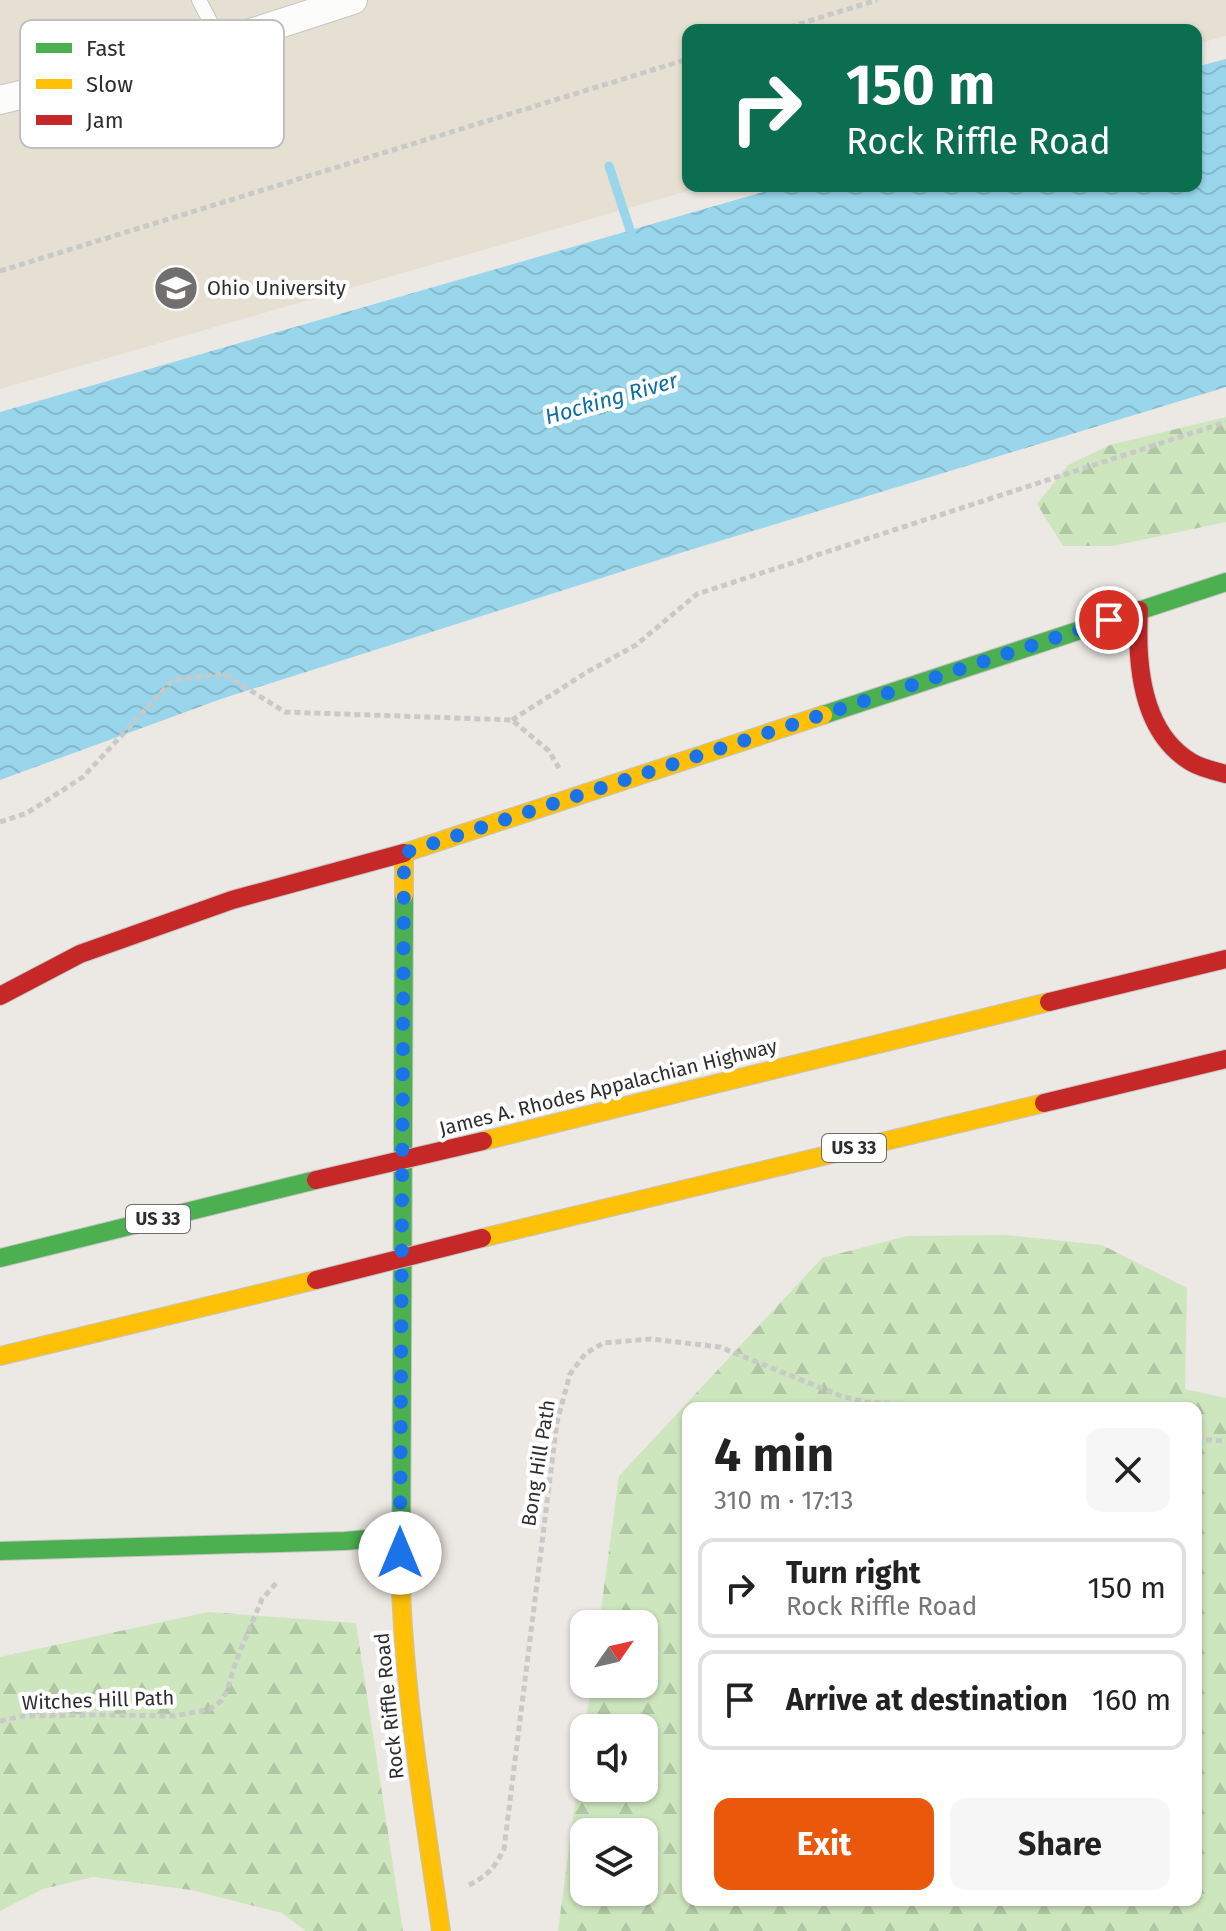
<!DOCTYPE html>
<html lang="en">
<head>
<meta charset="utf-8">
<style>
  :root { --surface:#fff; --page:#f6f6f6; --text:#222; --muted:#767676; --line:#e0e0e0; --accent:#ea580c }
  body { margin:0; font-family:"Fira Sans",sans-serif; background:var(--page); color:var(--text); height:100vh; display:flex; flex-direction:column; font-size:30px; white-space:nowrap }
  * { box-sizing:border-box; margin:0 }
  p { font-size:26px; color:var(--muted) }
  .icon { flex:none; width:44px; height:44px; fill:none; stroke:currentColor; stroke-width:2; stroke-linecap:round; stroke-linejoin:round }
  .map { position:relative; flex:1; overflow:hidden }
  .panel { position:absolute; left:682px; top:1402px; width:520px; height:504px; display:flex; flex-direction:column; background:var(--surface); border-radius:16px; box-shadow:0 2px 6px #0004 }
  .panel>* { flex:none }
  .banner { position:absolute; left:682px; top:24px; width:520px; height:168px; border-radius:16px; box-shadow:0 2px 6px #0004; background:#0b6e4f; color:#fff; overflow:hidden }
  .needle { width:52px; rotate:56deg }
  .tools { position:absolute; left:570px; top:1610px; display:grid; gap:16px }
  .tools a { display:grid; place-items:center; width:88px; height:88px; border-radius:16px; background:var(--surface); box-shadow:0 2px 6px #0004; font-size:40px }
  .pin { position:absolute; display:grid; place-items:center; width:68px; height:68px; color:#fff; margin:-34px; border:4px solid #fff; border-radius:50%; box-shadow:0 2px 8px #0007 }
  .me { position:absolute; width:88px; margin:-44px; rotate:0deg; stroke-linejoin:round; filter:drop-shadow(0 0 6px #0008) }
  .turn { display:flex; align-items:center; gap:28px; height:168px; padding:0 32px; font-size:36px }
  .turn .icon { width:104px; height:104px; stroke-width:2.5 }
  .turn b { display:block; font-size:56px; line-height:68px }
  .round { display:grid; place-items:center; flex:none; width:84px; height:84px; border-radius:16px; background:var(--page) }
  .head { display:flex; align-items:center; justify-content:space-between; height:136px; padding:0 32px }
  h1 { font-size:48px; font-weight:700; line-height:60px }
  .primary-button { display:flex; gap:16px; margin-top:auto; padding:16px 32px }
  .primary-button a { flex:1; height:92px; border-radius:16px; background:var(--accent); color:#fff; font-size:32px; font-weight:700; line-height:92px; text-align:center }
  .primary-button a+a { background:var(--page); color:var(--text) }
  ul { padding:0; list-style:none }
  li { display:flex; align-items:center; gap:24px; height:100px; margin:0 16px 12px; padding:0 16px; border:4px solid var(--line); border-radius:16px }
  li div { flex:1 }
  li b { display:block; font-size:30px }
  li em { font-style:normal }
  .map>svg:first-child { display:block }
</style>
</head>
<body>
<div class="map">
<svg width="1226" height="1931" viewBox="0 0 1226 1931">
  <defs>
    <pattern id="forest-firs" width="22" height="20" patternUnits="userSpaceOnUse" patternTransform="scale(2)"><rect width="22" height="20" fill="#cee6be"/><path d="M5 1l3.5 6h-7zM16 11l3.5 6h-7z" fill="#b1c6a4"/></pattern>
    <pattern id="water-waves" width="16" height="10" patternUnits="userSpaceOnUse" patternTransform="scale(2)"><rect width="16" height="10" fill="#99d6ec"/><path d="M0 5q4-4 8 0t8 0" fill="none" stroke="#84b8cb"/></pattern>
  </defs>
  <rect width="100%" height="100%" fill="#ece8e4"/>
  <polygon fill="#e6e0d3" points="0,0 1226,0 1226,36 1196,44 1196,30 688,30 688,186 705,186 0,389"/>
  <g fill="url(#forest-firs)" fill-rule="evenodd">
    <polygon points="1226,417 1226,522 1113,546 1063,546 1037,504 1068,465 1110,445"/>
    <path d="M1006,1235L1102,1245L1187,1288L1185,1389L1226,1398V1931H558L584,1736V1788H644V1728H585L591,1684H644V1624H599L619,1476L822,1258L907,1236ZM1196,1408V1900H688V1408ZM584,1832H644V1892H584Z"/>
    <polygon points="208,1612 356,1623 403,1931 306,1931 282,1913 191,1890 93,1877 43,1889 0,1911 0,1657"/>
  </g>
  <polygon fill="url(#water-waves)" points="1226,59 1226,387 677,554 221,699 0,780 0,412 784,186 1196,186 1196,67"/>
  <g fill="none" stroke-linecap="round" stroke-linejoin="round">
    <polyline stroke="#99d6ec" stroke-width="9" points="609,166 633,239"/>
    <g stroke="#c5c4c5" stroke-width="16">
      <polyline id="lane" points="199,0 221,42"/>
    </g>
    <g stroke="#c5c4c5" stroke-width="30">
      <polyline id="street" points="0,100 167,60 353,0"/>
    </g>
    <g stroke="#c5c4c5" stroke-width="20">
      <g id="fast">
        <polyline points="823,715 1226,582"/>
        <polyline points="0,1258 316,1180"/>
        <polyline points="0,1551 345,1541 400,1536"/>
        <polyline points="401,1591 404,895"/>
      </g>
    </g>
    <g stroke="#c5c4c5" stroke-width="20">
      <g id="slow">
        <polyline points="404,895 404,853 823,715"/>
        <polyline points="483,1141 1049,1002"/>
        <polyline points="482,1238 1044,1103"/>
        <polyline points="0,1356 316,1280"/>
        <path d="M401,1591C406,1706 425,1818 441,1931"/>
      </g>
    </g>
    <g stroke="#c5c4c5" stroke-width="20">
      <g id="jam">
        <path d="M1139,610C1136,662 1141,732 1191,762C1201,768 1214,771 1226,774"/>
        <polyline points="0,996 80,954 232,900 404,853"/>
        <polyline points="1049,1002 1226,959"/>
        <polyline points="1044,1103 1226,1059"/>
      </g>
    </g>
    <g stroke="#c9c9c8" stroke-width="5" stroke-dasharray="6 4" stroke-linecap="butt">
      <polyline points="780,30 877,0"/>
      <polyline points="0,271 688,59"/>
      <polyline points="512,720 587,672 636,645 697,594 1226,422"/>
      <polyline points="0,822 27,813 83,777 173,680 224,674 285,712 512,720 549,751 559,768"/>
      <polyline points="1196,1439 1226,1441"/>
      <polyline points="0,1721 23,1716 97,1715 175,1716 210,1709 221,1701 227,1691 236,1661 262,1599 278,1581"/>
      <path d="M469,1885C488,1875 494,1869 504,1849L557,1422L570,1374L585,1354L603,1343L651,1339L720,1347L841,1396L866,1402L948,1408"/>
    </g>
    <use href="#lane" stroke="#fcfcfb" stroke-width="14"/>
    <use href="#street" stroke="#fcfcfb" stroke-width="28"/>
    <use href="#fast" stroke="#4caf50" stroke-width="18"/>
    <use href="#slow" stroke="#ffc107" stroke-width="18"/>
    <use href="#jam" stroke="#c62828" stroke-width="18"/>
    <g stroke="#c6c5c4" stroke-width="20" stroke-linecap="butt">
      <g id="jam-bridge">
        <polyline points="316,1180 483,1141"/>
        <polyline points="316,1280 482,1238"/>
      </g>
    </g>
    <use href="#jam-bridge" stroke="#c62828" stroke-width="18"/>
  </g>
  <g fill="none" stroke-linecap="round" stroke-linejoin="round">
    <polyline stroke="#1a73e8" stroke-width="14" stroke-dasharray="0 25.2" points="400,1553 404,853 1109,620"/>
  </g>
  <defs>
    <g id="university-disc" transform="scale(2.3)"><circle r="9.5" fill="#706f6e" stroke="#fff"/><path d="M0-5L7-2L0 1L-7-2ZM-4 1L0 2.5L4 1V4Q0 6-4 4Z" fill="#fff"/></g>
  </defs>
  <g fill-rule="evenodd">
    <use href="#university-disc" x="176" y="288"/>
  </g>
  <g text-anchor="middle" stroke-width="8" stroke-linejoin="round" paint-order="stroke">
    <g fill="#fff" stroke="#6d6d6d" stroke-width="2">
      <rect x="822" y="1134" width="64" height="28" rx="6"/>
      <rect x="126" y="1205" width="64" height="28" rx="6"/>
    </g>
    <g font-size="18" font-weight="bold" fill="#2e2e2e">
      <text x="854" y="1154">US 33</text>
      <text x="158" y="1225">US 33</text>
    </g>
    <g font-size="20" fill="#2e2e2e" stroke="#fff" text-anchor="start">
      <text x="207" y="295">Ohio University</text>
    </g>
    <g font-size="20" fill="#2e2e2e" stroke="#fff">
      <text transform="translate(608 1087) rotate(-14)" y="7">James A. Rhodes Appalachian Highway</text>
      <text transform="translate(538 1463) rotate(-81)" y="7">Bong Hill Path</text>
      <text transform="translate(98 1700) rotate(-2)" y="7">Witches Hill Path</text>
      <text transform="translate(389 1706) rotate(-96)" y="7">Rock Riffle Road</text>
    </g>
    <g font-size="22" font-style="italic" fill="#0d6fa3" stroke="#fff">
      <text transform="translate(611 398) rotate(-16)" y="8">Hocking River</text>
    </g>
  </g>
  <rect x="20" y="20" width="264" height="128" rx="12" fill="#fff" stroke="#c0c0c0" stroke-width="2"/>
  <rect x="36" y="43" width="36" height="10" fill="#4caf50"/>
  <rect x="36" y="79" width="36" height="10" fill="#ffc107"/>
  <rect x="36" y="115" width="36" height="10" fill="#c62828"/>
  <g font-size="22" fill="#2e2e2e">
    <text x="86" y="56">Fast</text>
    <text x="86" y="92">Slow</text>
    <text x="86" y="128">Jam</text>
  </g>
</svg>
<div class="tools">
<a><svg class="needle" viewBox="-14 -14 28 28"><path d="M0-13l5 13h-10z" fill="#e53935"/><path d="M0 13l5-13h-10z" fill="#767676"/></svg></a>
<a><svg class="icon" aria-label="sound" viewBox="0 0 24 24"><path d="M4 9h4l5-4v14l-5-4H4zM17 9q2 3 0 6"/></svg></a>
<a><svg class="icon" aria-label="layers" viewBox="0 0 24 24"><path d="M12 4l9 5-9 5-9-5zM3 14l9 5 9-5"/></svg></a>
</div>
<div class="pin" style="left:1109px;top:620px;background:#d93025"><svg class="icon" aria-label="arrive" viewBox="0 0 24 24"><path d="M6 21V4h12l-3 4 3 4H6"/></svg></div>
<svg class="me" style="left:400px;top:1553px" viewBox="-20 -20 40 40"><circle r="19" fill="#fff"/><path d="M0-13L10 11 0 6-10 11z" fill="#1a73e8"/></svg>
<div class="banner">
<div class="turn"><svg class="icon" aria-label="right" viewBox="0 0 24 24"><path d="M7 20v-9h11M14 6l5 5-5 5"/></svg><div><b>150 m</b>Rock Riffle Road</div></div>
</div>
<section class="panel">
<div class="head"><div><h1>4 min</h1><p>310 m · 17:13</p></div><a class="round"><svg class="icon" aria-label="close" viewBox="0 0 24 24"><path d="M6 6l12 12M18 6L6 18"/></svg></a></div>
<ul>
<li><svg class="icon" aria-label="right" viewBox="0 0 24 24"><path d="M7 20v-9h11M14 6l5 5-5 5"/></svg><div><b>Turn right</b><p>Rock Riffle Road</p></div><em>150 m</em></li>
<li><svg class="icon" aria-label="arrive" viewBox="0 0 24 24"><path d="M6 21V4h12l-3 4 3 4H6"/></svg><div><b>Arrive at destination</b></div><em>160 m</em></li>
</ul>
<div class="primary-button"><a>Exit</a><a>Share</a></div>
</section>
</div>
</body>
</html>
